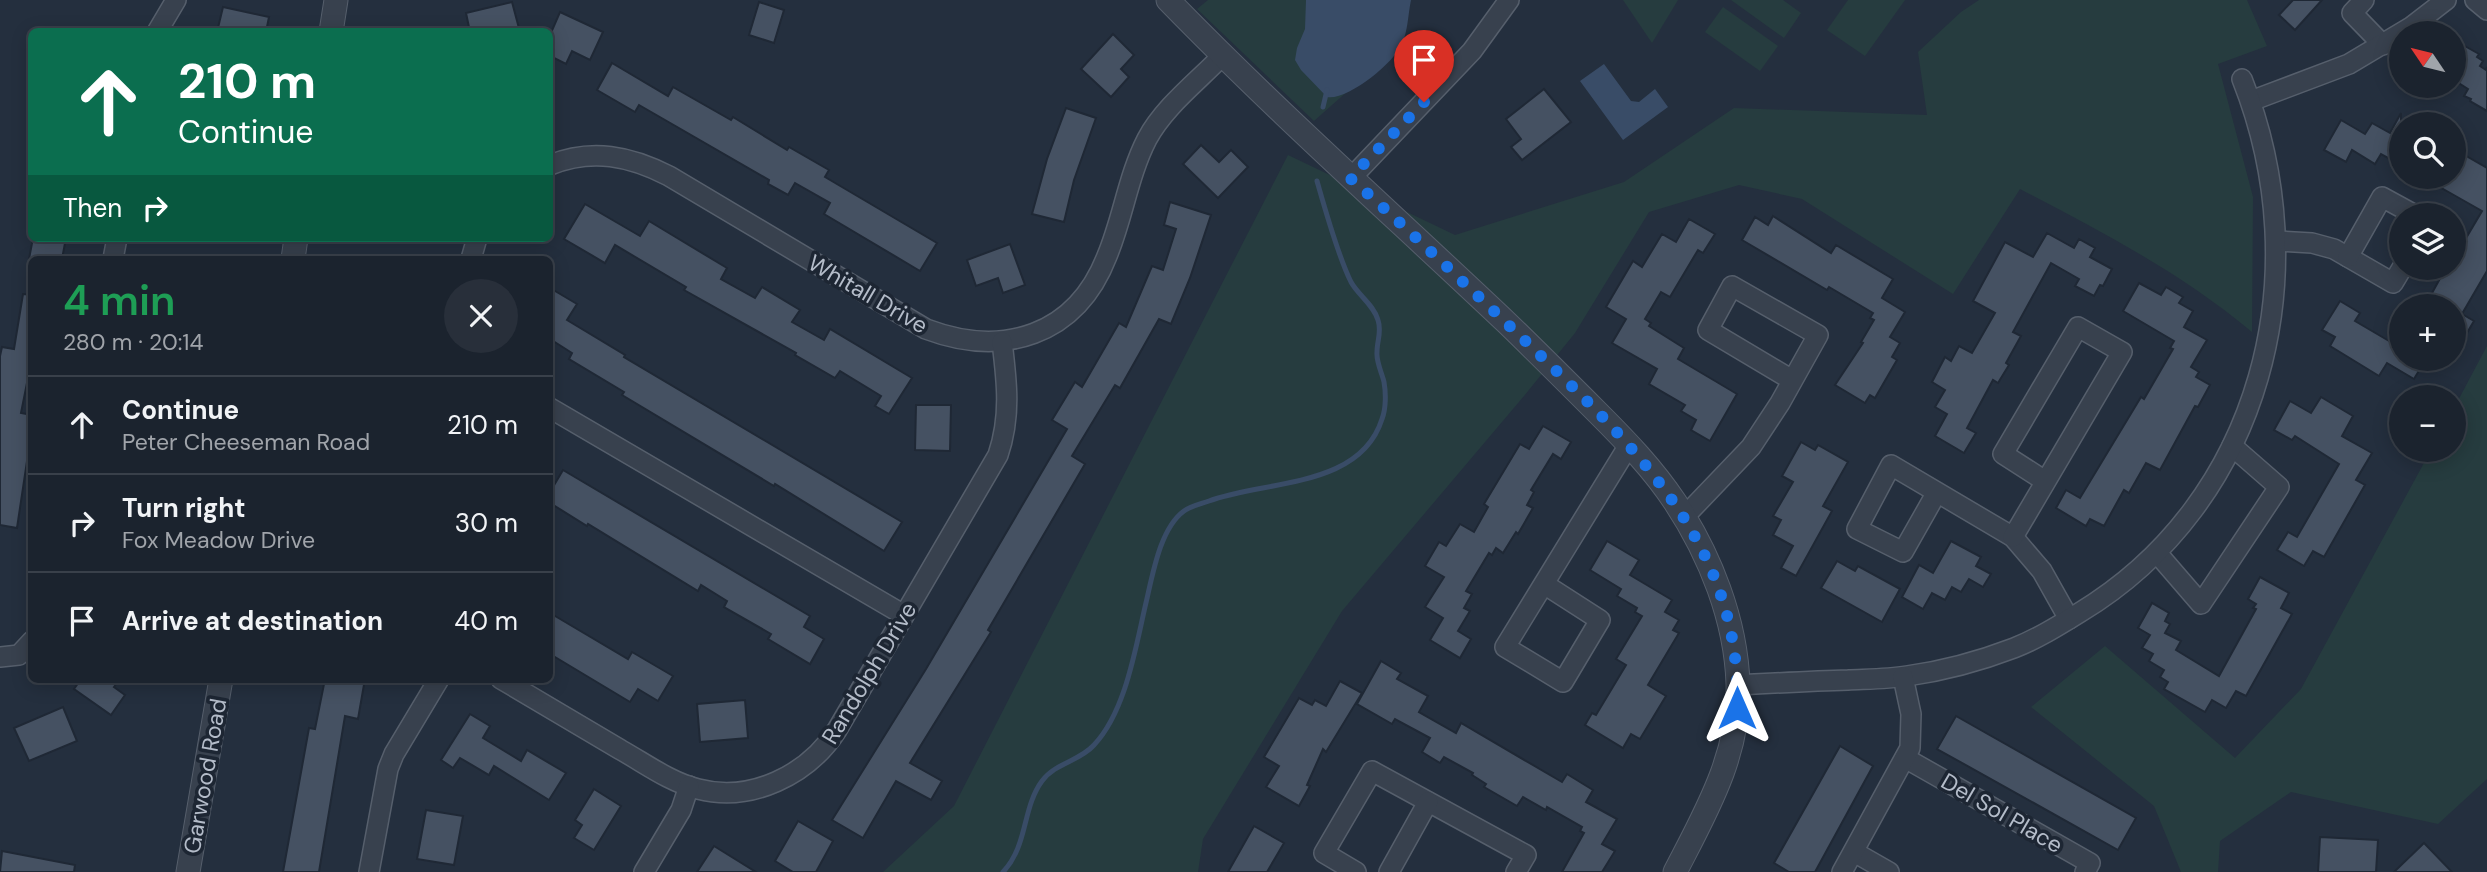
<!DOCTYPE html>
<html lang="en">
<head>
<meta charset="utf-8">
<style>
  :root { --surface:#1b232e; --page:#282f3a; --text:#f1f3f6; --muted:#a0a4aa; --line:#39404a }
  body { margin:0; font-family:"DM Sans",sans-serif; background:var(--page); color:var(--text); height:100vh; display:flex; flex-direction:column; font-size:26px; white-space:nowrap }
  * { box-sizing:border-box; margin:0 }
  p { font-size:23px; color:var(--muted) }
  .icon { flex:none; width:38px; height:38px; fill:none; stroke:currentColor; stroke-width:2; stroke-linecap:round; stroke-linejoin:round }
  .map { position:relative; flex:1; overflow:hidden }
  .side { position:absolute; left:28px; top:256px; width:525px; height:427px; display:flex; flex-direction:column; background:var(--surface); border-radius:10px; box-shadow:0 4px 18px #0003,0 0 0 2px var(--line) }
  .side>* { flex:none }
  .top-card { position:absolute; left:28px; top:28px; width:525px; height:214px; border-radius:10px; box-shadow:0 4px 18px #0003,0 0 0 2px var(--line); background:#0b6e4f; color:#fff; overflow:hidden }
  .needle { width:46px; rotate:305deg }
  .controls { position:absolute; left:2389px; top:21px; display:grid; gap:14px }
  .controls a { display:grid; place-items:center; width:77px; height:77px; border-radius:50%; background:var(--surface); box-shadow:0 4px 18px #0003,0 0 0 2px var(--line); font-size:35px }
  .pin { position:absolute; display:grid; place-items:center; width:60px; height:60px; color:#fff; margin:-72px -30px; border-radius:50% 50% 50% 0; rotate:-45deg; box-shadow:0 0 7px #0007 }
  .pin .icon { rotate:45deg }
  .me { position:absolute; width:77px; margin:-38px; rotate:0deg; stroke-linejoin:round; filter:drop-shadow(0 0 5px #0008) }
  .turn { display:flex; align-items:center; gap:24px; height:147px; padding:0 35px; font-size:32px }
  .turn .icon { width:91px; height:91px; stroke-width:2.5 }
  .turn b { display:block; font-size:49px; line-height:60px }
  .then { display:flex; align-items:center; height:66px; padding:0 35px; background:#0003; gap:14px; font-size:26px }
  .round { display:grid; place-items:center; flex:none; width:74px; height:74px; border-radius:37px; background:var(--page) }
  .overview { display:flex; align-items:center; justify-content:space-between; height:119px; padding:0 35px }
  h1 { font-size:42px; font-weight:600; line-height:52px; color:#1e9e55 }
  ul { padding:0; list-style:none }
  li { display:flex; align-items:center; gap:21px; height:98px; padding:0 35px; border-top:2px solid var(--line) }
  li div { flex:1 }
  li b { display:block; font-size:26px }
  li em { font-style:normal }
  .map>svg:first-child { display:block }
</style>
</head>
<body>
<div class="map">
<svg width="2487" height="872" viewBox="0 0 2487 872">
  <rect width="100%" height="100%" fill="#242f3e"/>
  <g fill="#263c3f">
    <polygon points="1208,0 1406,0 1403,42 1314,121 1197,9"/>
    <polygon points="1623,0 1678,0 1652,43"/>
    <polygon points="1731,0 1783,0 1801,13 1784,38"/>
    <polygon points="1848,0 1905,0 1865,56 1827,30"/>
    <path d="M1979,0H2247L2267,46L2218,64L2253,197L2252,332C2180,272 2102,232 2020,189L1953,294L1802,199L1739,185L1649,212L1575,333L1524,396L1342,611L1203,839L1198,872H883L954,806L1288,155L1455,235L1624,182L1734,108L1927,115L1918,52L1961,12Z"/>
    <polygon points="1723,7 1778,46 1760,71 1705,32"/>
    <polygon points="2487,346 2487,779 2438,824 2291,792 2220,841 2218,872 2181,872 2154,806 2031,707 2105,646 2235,758 2301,689 2431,450 2454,450 2454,408"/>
  </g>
  <g fill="#394c67">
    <path d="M1306,0H1411C1408,14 1408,31 1402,44C1394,63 1347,101 1327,97L1301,70L1295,60L1297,48L1305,29Z"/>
    <polygon points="1604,64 1631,101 1639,102 1655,89 1668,107 1623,140 1580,81"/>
  </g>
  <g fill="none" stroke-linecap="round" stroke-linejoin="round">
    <g stroke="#394c67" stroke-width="5">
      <polyline points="1323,107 1327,90"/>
      <path d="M1003,872C1028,846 1022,808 1042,781C1055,763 1080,761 1094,745C1125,712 1135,651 1145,607C1152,579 1159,529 1184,511C1191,506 1201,504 1209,501C1264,480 1360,489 1382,419C1386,409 1386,393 1384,382C1382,373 1376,362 1377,352C1377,340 1382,332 1378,320C1374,305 1358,295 1351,282C1338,256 1325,209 1317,181"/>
    </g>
  </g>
  <g fill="#455162" stroke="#1f2835" stroke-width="2">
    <polygon points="2293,0 2322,0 2295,30 2279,15"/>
    <polygon points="512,2 520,32 470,32 466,13"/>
    <polygon points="759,2 784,10 774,43 749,35"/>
    <polygon points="223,7 269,17 266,32 217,32"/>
    <polygon points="560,12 603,32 590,60 572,51 566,64 550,56 550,35"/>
    <polygon points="1113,34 1134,55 1121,69 1129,77 1111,97 1081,69"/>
    <polygon points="2463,45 2479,54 2477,57 2483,61 2480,66 2486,70 2487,67 2487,111 2470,101 2471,99 2464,96 2468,89 2454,80 2454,62"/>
    <polygon points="612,63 668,96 673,87 731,120 733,117 787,150 789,147 829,170 825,177 937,243 920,271 824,214 830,203 795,183 788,195 768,184 769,180 639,105 635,112 597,90"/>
    <polygon points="1544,89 1571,122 1522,160 1511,147 1521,139 1506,119"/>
    <polygon points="1066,108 1096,118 1074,180 1064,222 1032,214 1047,159"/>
    <polygon points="2401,113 2401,165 2381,154 2375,164 2352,150 2346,162 2324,150 2341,120 2365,134 2372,123 2390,133"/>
    <polygon points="1201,145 1219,162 1231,150 1248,167 1218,198 1183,164"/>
    <polygon points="2454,149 2487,168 2487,271 2462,314 2474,321 2454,355 2454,306 2433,306 2438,297 2432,293 2443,273 2447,275 2450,268 2454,268 2454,262 2459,250 2482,211 2422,177 2454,177"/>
    <polygon points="1170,202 1211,215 1190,278 1171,324 1159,319 1120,388 1115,385 1072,456 1085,464 988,630 991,632 910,763 942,781 931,800 896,781 863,838 832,820 926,669 1067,429 1052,420 1075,382 1082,387 1119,323 1126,327 1152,266 1163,270 1176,229 1164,225"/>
    <polygon points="585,204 640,236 649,221 727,268 721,279 755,298 762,287 800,310 792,322 824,340 830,329 912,378 889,414 875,406 881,396 840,371 835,378 795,355 796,353 684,290 686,287 615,245 605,263 564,239"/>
    <polygon points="1773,216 1831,253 1836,245 1893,279 1882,298 1905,312 1890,337 1900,343 1892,357 1897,360 1875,398 1870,395 1865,403 1835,385 1863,343 1861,342 1874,320 1870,318 1873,313 1829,287 1827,290 1742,240 1755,217 1768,225"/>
    <polygon points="1689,219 1715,234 1703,253 1698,250 1670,297 1661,292 1645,319 1651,323 1649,326 1684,348 1678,359 1737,394 1710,441 1691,430 1696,420 1681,411 1685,405 1649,384 1657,369 1612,343 1626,319 1606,307 1633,261 1642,267 1662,234 1676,242"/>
    <polygon points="2047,233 2074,248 2079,239 2095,248 2090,257 2112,269 2103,286 2100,285 2094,296 2075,286 2079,279 2051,263 2013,332 2021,336 2006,363 2009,365 1998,383 1993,380 1967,428 1976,433 1964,453 1935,436 1947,414 1935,407 1945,390 1932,382 1945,357 1951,361 1959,346 1972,353 1995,313 1973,301 2005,242 2033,257"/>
    <polygon points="33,238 66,238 62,259 29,259"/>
    <polygon points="1010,244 1025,285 1003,293 998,278 976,286 967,260"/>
    <polygon points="2139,283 2161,295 2166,287 2183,297 2179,303 2193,311 2184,327 2207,340 2191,367 2199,372 2196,377 2210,385 2198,407 2195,406 2160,470 2146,463 2129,493 2124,490 2104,526 2090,519 2086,526 2056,508 2066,490 2080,498 2141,397 2144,399 2173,349 2170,348 2174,341 2123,311"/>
    <polygon points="550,288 577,304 567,320 625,355 624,357 902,522 884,551 775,484 774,486 622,395 624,392 569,359 572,353 550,339"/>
    <polygon points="23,294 32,295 32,379 28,378 21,413 32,415 32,428 17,528 0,525 0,356 2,347 14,349"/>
    <polygon points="2340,301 2360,313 2355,321 2401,348 2401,359 2426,359 2414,379 2387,363 2379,376 2330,346 2335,337 2322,330"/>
    <polygon points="2321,397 2353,416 2342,436 2372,453 2356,480 2365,485 2324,557 2313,551 2304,566 2277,550 2288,532 2297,537 2339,464 2295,436 2292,440 2274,430 2290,401 2311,413"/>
    <polygon points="916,405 951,405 950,451 915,450"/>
    <polygon points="1543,426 1571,442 1561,459 1553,454 1531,490 1534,492 1527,505 1533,508 1518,534 1516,532 1503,553 1496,548 1492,555 1489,553 1466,591 1472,594 1464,608 1470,611 1458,631 1471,639 1460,658 1430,640 1443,618 1425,607 1444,577 1425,566 1439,542 1446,546 1460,524 1474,532 1488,507 1484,504 1520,444 1529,449"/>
    <polygon points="1801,442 1815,450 1818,445 1848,462 1823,506 1832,511 1796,576 1781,568 1793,546 1773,535 1781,520 1773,516 1793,482 1782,476"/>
    <polygon points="563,470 810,616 804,627 824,639 810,664 768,639 771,634 724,607 727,601 701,585 698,591 588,524 587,526 550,503 550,492"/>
    <polygon points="1607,541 1639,560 1630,575 1672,600 1665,612 1679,620 1673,630 1679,633 1648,685 1666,696 1640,739 1631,734 1623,748 1585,725 1592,713 1596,715 1626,665 1616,659 1642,616 1635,612 1637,608 1617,596 1621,589 1590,570"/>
    <polygon points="1951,541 1981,557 1976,566 1991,574 1983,587 1969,579 1961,592 1952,587 1945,600 1932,593 1923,609 1902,597 1919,565 1933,573"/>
    <polygon points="1837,561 1855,571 1858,566 1900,589 1882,622 1821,588"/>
    <polygon points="2260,577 2289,593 2281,608 2292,614 2246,696 2236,691 2226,708 2212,700 2205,712 2164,689 2168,682 2160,677 2164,670 2149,661 2153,654 2142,648 2150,635 2138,628 2152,603 2169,613 2165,621 2170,624 2165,633 2181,641 2176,650 2219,676 2256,609 2253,608 2256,604 2248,599"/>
    <polygon points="550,613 628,659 632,652 673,676 658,701 638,689 630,702 550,654"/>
    <polygon points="1381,661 1401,673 1397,679 1428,696 1419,712 1456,733 1461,723 1562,782 1567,774 1593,790 1586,802 1617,819 1602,844 1615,851 1602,872 1562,872 1584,833 1580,831 1582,827 1547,807 1546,810 1523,797 1517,806 1484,787 1486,784 1472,775 1473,773 1444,757 1440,763 1422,752 1430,738 1395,719 1392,724 1357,704"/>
    <polygon points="81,679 120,679 114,687 125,695 111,715 74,689"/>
    <polygon points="325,679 365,679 358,719 345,716 319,872 283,872 309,728 315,729"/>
    <polygon points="1340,681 1362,693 1326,752 1323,749 1307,785 1310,786 1299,806 1266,787 1279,766 1264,757 1299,698 1312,705 1315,700 1326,706"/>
    <polygon points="745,700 748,738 700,742 697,704"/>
    <polygon points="63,707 77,741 29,761 14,728"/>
    <polygon points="470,714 490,726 483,738 521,761 527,750 566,773 549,800 494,766 489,775 460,758 453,768 441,760"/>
    <polygon points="1956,716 2136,818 2118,850 1937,749"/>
    <polygon points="1840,746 1873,766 1815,872 1789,872 1774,863"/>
    <polygon points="594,789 621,806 594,850 574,838 582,825 575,820"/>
    <polygon points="426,810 463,816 454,865 417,859"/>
    <polygon points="798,821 833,841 816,872 793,872 775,861"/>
    <polygon points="1254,826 1284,843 1274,860 1267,872 1228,872"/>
    <polygon points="2320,837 2378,840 2376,872 2318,872"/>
    <polygon points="2424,843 2452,872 2394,872"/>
    <polygon points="714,846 756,872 697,872"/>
    <polygon points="2,851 75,865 74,872 0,872"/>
  </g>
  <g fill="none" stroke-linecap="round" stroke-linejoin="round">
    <g stroke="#565f6c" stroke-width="22">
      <g id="minor">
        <polyline points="2364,0 2352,13 2383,45"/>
        <polyline points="2475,0 2487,10"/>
        <polyline points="157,32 176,0"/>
        <polyline points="2251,101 2349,64 2411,27 2446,0"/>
        <path d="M550,165C592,148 630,156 669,176L926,329C1003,358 1076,336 1107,256C1123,218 1128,176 1147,139C1164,107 1197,82 1222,56"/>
        <polyline points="1351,178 1472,51 1509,0"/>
        <polyline points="2277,241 2312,243 2334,249 2393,283 2402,268"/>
        <polyline points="2348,257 2382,197 2415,215"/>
        <polyline points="113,259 117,238"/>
        <polyline points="471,259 477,238"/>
        <polyline points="550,408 904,615"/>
        <polyline points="1937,492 1903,552 1857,529 1891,465 2013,537 2042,571 2069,619"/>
        <polyline points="1684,517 1751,447 1780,403 1818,335 1732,286 1708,330 1792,380"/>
        <polyline points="2013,537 2122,352 2078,327 2003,454 2045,481"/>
        <polyline points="2157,553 2201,604 2279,487 2232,446"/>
        <polyline points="1544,584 1600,620 1563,682 1505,647 1629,445"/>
        <polyline points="0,657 19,655 32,641"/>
        <path d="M501,679C541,703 581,726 621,750C646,764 670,782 698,789C751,803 808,775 837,730L998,455C1011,417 1007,382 1002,342"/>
        <path d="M1738,685C1775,683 1812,681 1848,680C1868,679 1888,679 1907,676C1943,671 1980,661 2014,648C2037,639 2058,626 2079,613C2263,502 2319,273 2242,79"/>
        <polyline points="1905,758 2090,863 2085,872"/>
        <polyline points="1854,852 1889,872"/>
        <polyline points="369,872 388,769 394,754 439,679"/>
        <polyline points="644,872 681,810 689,786"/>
        <polyline points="1356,872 1324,853 1372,771 1526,855 1516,872"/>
        <polyline points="1389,872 1428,802"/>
        <polyline points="1842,872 1910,748 1911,714 1903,677"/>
      </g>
    </g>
    <g stroke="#565f6c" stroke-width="25">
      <g id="tertiary">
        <path d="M1168,0C1277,112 1394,216 1507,323C1538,353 1568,383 1598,413C1626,441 1653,469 1675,502C1710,555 1736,620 1738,684C1740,754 1706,812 1675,872"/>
        <polyline points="331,32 336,0"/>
        <polyline points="293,259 296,238"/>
        <polyline points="188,872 221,679"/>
      </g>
    </g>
    <use href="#minor" stroke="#38414e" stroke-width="19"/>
    <use href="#tertiary" stroke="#38414e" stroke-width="23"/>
  </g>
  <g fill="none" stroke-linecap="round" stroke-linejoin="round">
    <path stroke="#1a73e8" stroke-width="12" stroke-dasharray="0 21.6" d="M1424,102L1350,178C1407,228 1462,281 1517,333C1627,439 1743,542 1737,708"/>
  </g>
  <g text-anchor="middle" stroke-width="7" stroke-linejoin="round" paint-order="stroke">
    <g font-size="23" fill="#b4bcc9" stroke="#1d2633">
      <text transform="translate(868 294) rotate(30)" y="8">Whitall Drive</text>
      <text transform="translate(869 673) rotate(-59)" y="8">Randolph Drive</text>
      <text transform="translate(205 776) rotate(-80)" y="8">Garwood Road</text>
      <text transform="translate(2002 813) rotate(30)" y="8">Del Sol Place</text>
    </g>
  </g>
</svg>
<div class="controls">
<a><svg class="needle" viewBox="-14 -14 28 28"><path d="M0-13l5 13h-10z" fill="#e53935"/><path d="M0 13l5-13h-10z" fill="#a0a4aa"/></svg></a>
<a><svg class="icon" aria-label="search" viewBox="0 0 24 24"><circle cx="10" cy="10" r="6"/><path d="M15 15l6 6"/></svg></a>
<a><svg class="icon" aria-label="layers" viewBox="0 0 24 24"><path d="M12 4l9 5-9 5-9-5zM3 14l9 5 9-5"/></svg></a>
<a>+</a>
<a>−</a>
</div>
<div class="pin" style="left:1424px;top:102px;background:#d93025"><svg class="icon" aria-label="arrive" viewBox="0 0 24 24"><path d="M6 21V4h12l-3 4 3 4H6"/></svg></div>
<svg class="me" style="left:1737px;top:708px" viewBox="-20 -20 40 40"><path d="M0-17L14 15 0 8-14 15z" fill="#1a73e8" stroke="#fff" stroke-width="4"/></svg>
<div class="top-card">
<div class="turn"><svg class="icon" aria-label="ahead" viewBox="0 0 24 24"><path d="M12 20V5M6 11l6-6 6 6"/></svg><div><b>210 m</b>Continue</div></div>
<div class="then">Then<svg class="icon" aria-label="right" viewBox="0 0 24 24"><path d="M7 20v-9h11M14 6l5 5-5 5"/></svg></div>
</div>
<section class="side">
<div class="overview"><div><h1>4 min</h1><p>280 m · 20:14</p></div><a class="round"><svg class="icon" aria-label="close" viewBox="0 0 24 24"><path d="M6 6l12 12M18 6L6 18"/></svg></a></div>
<ul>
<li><svg class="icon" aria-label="ahead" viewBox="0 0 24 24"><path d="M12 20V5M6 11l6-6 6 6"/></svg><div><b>Continue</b><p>Peter Cheeseman Road</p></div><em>210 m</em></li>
<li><svg class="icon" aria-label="right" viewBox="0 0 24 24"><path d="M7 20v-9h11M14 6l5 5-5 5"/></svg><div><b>Turn right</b><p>Fox Meadow Drive</p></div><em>30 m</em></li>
<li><svg class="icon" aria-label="arrive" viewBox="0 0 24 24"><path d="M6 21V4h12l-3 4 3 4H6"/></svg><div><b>Arrive at destination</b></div><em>40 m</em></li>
</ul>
</section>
</div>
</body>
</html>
